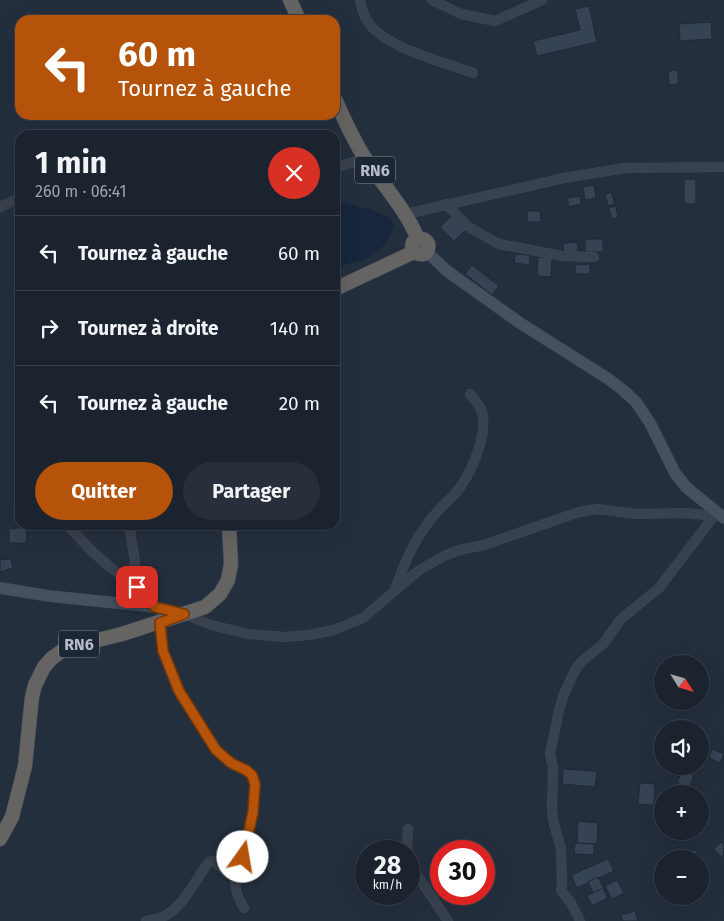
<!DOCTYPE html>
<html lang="fr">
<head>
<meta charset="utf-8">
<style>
  :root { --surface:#1b232e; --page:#282f3a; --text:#f1f3f6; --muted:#a0a4aa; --line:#39404a; --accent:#b45309 }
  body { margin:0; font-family:"Fira Sans",sans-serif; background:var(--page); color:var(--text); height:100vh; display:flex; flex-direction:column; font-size:19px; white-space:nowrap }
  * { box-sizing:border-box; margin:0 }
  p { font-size:16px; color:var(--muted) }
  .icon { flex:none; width:28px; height:28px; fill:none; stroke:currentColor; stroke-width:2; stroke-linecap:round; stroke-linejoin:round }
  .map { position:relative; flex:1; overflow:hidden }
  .drawer { position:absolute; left:15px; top:130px; width:325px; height:400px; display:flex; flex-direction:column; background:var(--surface); border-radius:15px; box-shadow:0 5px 20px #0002,0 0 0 1px var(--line) }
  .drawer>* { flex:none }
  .banner { position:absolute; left:15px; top:15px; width:325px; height:105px; border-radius:15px; box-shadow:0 5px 20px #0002,0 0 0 1px var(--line); background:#b45309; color:#fff; overflow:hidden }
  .needle { width:32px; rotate:127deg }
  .buttons { position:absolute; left:654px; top:655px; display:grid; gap:10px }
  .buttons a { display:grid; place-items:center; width:55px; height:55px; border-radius:50%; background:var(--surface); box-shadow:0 5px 20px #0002,0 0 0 1px var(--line); font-size:25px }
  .speed { position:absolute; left:355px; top:840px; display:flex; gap:10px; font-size:25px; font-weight:700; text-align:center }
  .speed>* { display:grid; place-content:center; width:65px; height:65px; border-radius:50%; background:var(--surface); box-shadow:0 5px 20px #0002,0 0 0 1px var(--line); line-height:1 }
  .speed small { font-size:12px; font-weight:400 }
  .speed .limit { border:8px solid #d22; background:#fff; color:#111 }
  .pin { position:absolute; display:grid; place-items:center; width:42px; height:42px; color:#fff; margin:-21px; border-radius:10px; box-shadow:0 2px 8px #0006 }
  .me { position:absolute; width:55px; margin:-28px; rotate:13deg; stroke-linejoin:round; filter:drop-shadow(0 0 4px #0008) }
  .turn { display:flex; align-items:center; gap:18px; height:105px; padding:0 20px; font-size:22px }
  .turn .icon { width:65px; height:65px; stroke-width:2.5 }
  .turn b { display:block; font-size:35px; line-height:42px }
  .round { display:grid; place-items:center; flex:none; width:52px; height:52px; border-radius:26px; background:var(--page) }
  .headline { display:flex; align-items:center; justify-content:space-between; height:85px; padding:0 20px }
  h1 { font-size:30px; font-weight:700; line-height:38px }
  .action { display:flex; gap:10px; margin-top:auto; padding:10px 20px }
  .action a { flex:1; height:58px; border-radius:30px; background:var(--accent); color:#fff; font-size:20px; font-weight:700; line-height:58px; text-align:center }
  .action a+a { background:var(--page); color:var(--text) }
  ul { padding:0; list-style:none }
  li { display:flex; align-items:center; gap:15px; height:75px; padding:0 20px; border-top:1px solid var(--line) }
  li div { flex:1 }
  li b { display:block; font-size:19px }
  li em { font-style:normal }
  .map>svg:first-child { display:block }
</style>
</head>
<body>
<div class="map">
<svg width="724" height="921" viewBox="0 0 724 921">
  <rect width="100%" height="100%" fill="#242f3e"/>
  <polygon fill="#17263c" points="337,200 359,207 371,209 390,218 394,226 386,244 364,260 335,267 335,203"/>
  <g fill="#364354" stroke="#1f2835">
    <polygon points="589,6 597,42 537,56 533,41 580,30 575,9"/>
    <polygon points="711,22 712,39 680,41 679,24"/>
    <polygon points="678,70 678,84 669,85 668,71"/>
    <rect x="684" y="179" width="12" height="25"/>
    <polygon points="594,185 596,198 585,200 583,187"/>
    <polygon points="611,192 615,204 608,206 605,194"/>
    <polygon points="580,196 581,204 569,207 567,198"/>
    <polygon points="616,206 618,218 612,219 609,208"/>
    <polygon points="527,211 540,211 541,222 528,222"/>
    <polygon points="452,215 466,230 454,241 440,227"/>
    <rect x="585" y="239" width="18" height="13"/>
    <polygon points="577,242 578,251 564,253 563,243"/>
    <polygon points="515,254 530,255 529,265 514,263"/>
    <polygon points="538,257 552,258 551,277 537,276"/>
    <polygon points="590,264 590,274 576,274 575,265"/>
    <polygon points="472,265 499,286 492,295 465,274"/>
    <polygon points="27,527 26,543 9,543 9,529"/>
    <polygon points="11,559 13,568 0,572 0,560"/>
    <polygon points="712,749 724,754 720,763 709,758"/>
    <polygon points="563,769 597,771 595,787 562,784"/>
    <polygon points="682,770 694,775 689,788 677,783"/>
    <polygon points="640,783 655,784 654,805 638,804"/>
    <rect x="672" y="788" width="17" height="6"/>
    <polygon points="578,821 598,823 597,844 577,843"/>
    <polygon points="721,842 724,846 723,858 714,849"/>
    <polygon points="575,843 594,844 594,855 574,854"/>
    <polygon points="695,849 699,859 683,859 682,855"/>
    <polygon points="608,859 614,871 577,888 571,875"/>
    <polygon points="598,877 605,891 595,896 588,882"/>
    <polygon points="617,880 624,893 612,899 605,886"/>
    <polygon points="603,888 608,898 592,906 587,896"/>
    <polygon points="635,911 638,921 623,921 621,915"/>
  </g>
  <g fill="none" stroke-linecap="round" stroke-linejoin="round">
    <g stroke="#414a57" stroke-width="10">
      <g id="minor">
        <path d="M360,0C361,6 363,13 366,19C381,47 444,62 473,73"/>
        <polyline points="432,0 461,14 495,21 542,0"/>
        <polyline points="335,168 365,158"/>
        <polyline points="446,204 467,226 499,244 562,256 594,257"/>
        <polyline points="0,207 20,198"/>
        <polyline points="406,214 564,178 625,168 724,167"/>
        <polyline points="67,525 92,551 112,569 137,587 155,607"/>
        <polyline points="129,525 135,562 130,581"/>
        <path d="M395,590C401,574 406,558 415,543C421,532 430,519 440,509C444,504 449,500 454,495C469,478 486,441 483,417C482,408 476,401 470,394"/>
        <polyline points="185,614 211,625 248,634 284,637 309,635 334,630 363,618 418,571 444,556 459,550 484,545 579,512 598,509 636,514 687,513 714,516 719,514"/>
        <polyline points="408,851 407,844 408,829"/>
        <polyline points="409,857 413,869 448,921"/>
        <path d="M236,872C234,887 236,895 244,908"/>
        <path d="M146,921C153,920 162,918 168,914C183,906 198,876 209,862L214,861L228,873L236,872L243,857L253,812L255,784L252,775L231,763L216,750L179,691L163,651L160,623"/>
        <polyline points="580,921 571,903 561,890 562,883 561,849 554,824 552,810 553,767 550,754 559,710 564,694 575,670 581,662 603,644 621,619 659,588 714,516"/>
      </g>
    </g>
    <g stroke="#414a57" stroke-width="12">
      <g id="secondary">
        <polyline points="427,252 447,271 520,323 607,378 623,390 636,402 650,423 675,473 686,487 724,518"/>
        <polyline points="0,588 49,596 155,607 185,614"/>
      </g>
    </g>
    <g stroke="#434c59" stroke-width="15">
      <g id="trunk">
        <polyline points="290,0 299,20"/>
        <path d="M335,99C344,119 353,140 365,158C383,185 405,208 418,239"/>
        <path d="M335,289L414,252C419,255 426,256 428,249C432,235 405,235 414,252"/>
        <polyline points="0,839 12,817 25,766 32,697 35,685 44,667 52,658 66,648 122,634 205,607 220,594 228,580 231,564 229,525"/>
      </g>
    </g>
    <use href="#minor" stroke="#38414e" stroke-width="9"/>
    <use href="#secondary" stroke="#465061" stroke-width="11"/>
    <use href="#trunk" stroke="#656462" stroke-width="14"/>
  </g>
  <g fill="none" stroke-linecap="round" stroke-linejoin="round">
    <g stroke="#753606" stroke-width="12">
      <polyline id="route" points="137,587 155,607 184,614 160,623 163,651 179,691 216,750 231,763 246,770 252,775 255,784 253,812 243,857"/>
    </g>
    <use href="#route" stroke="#b45309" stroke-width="9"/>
  </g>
  <g text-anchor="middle" stroke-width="5" stroke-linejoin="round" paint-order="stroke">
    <g fill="#1d2633" stroke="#878f9c" stroke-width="1">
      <rect x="355" y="156.5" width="40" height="27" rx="4"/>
      <rect x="59" y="630.5" width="40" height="27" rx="4"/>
    </g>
    <g font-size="16" font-weight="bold" fill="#b4bcc9">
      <text x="375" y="176">RN6</text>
      <text x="79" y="650">RN6</text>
    </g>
  </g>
</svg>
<div class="buttons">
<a><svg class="needle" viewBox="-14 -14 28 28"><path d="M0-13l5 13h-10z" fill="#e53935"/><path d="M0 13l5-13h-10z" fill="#a0a4aa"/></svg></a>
<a><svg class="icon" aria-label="sound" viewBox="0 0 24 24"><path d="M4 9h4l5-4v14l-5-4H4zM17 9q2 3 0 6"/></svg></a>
<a>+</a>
<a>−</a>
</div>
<div class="speed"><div>28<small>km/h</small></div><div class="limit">30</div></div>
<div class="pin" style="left:137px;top:587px;background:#d93025"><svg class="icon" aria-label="arrive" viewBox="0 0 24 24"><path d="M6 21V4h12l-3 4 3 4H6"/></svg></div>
<svg class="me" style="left:243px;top:857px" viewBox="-20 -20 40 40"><circle r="19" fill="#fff"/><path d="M0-13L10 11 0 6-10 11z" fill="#b45309"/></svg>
<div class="banner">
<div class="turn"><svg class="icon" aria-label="left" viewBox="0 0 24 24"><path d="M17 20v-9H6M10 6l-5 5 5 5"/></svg><div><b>60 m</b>Tournez à gauche</div></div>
</div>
<section class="drawer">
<div class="headline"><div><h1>1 min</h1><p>260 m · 06:41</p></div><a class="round" style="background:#d93025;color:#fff"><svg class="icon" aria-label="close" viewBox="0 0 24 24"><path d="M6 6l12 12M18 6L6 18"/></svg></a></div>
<ul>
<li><svg class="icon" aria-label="left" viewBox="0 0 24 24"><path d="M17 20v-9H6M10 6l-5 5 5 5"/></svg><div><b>Tournez à gauche</b></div><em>60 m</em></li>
<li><svg class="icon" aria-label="right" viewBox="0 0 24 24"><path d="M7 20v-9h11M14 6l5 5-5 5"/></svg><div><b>Tournez à droite</b></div><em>140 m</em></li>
<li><svg class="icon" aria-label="left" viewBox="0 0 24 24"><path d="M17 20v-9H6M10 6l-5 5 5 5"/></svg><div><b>Tournez à gauche</b></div><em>20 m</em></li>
</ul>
<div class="action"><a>Quitter</a><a>Partager</a></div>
</section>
</div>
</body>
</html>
